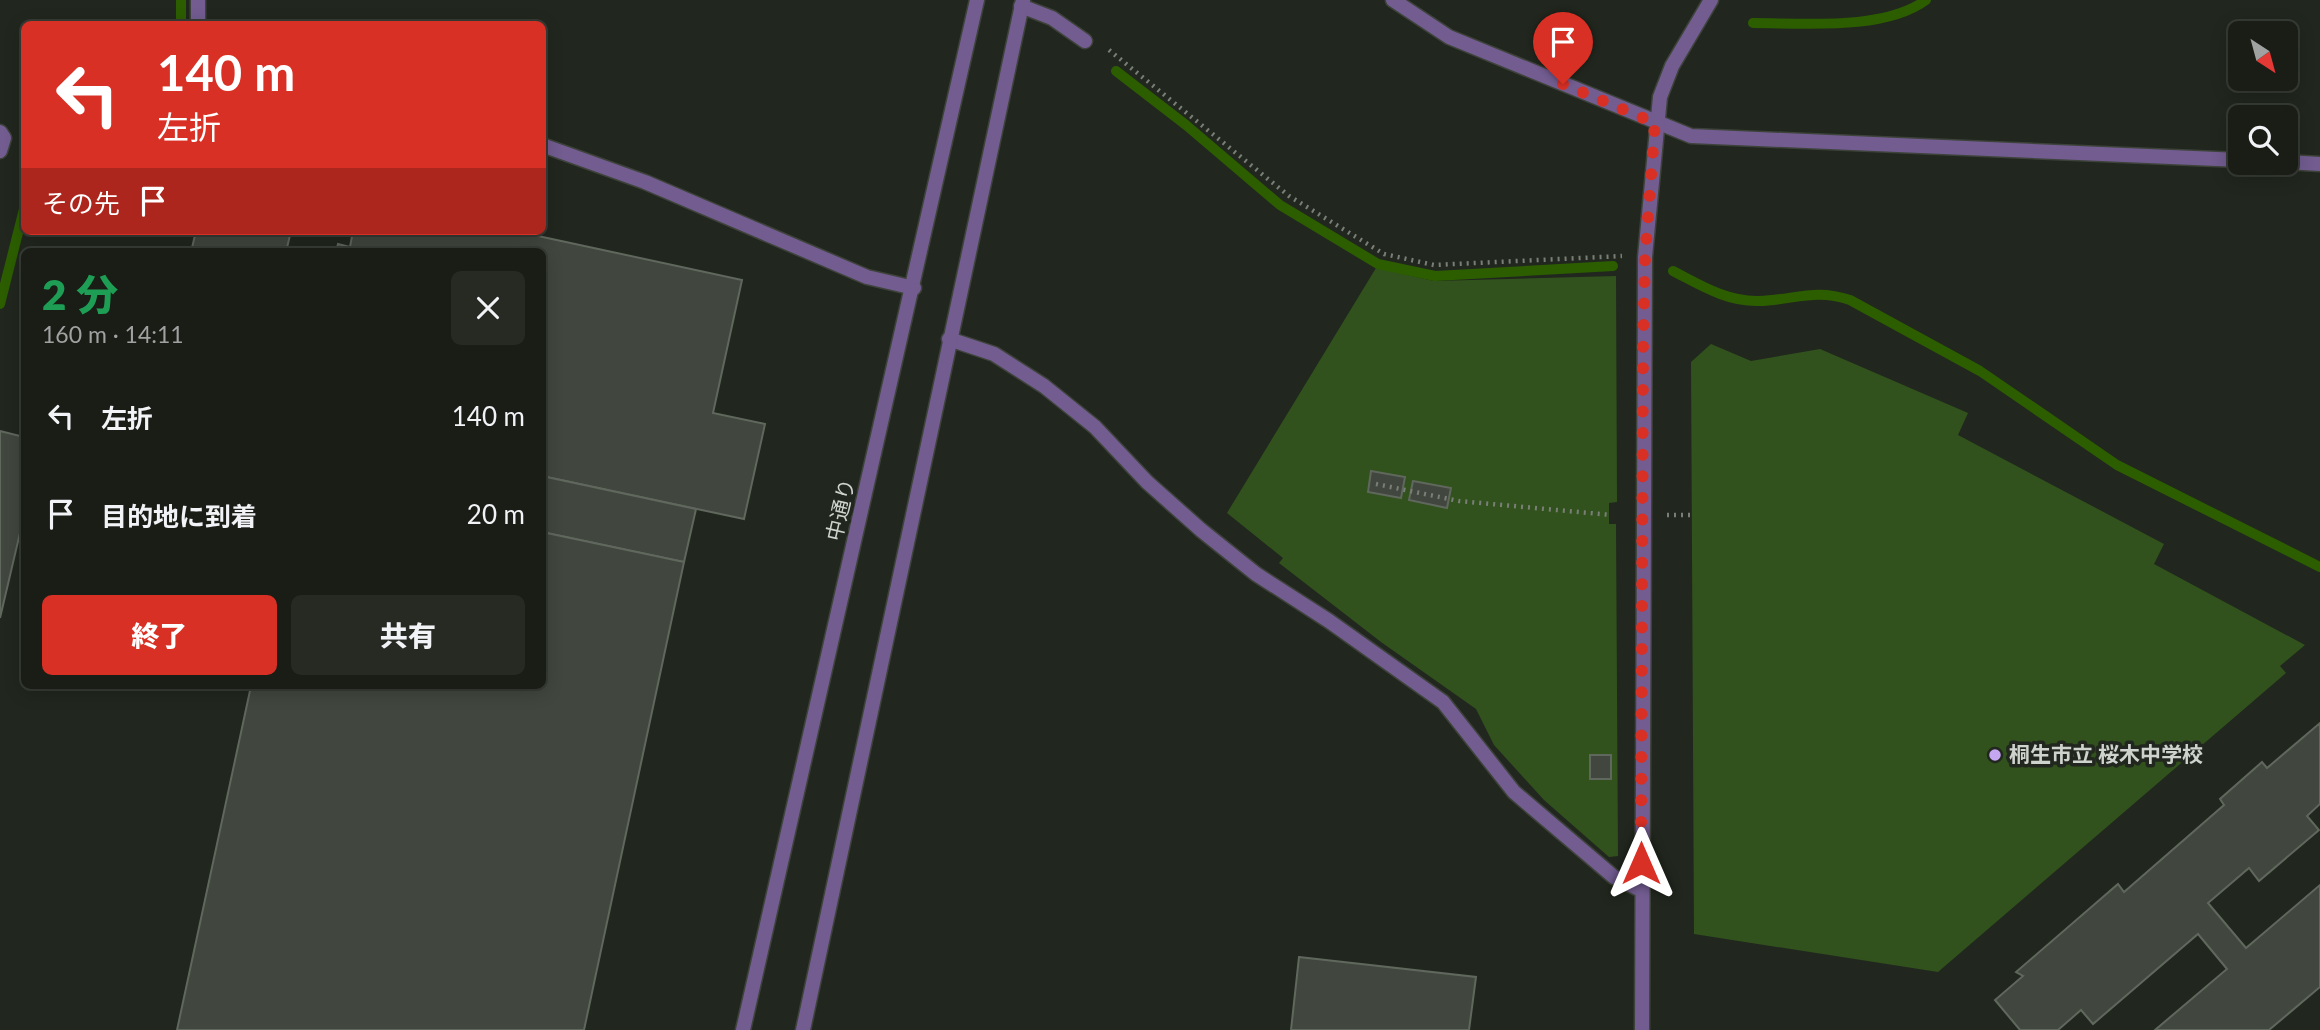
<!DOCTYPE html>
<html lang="ja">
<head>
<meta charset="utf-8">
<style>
  :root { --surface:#191d16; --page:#262a23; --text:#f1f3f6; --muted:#9fa2a1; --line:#373b35; --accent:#d93025 }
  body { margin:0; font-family:Lato,"Noto Sans JP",sans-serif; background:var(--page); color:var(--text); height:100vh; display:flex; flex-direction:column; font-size:26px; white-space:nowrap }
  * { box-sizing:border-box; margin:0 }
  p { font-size:23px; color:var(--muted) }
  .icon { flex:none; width:38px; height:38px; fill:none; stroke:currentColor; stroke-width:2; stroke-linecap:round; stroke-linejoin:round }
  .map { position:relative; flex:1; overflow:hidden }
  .panel { position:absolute; left:21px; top:248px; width:525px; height:441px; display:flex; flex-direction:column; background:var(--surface); border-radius:10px; box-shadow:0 4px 18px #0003,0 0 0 2px var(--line) }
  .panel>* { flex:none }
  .hud { position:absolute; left:21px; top:21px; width:525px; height:214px; border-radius:10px; box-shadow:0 4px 18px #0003,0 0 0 2px var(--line); background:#d93025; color:#fff; overflow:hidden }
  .needle { width:46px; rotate:144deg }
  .controls { position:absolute; left:2228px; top:21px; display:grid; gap:14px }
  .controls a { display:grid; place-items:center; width:70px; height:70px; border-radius:10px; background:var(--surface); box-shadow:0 4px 18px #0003,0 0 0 2px var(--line); font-size:35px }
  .pin { position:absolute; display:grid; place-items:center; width:60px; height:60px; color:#fff; margin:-72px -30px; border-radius:50% 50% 50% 0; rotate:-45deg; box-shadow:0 0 7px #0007 }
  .pin .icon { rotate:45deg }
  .me { position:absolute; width:77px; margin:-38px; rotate:0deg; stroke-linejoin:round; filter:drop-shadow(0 0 5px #0008) }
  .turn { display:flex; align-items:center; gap:24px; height:147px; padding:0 21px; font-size:32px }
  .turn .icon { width:91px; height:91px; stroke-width:2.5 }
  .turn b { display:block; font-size:49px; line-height:60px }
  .then { display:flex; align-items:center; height:66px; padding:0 21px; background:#0003; gap:14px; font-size:26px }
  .round { display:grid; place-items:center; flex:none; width:74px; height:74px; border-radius:10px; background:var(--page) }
  .headline { display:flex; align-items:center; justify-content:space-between; height:119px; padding:0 21px }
  h1 { font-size:42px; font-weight:800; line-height:52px; color:#1e9e55 }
  .cta { display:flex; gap:14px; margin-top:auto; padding:14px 21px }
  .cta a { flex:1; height:80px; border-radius:10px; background:var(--accent); color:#fff; font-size:28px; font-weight:800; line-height:80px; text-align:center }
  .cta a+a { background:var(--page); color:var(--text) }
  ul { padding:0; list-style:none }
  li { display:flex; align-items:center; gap:21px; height:98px; padding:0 21px }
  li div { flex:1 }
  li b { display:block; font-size:26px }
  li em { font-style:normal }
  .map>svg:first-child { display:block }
</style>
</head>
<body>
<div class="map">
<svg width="2320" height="1030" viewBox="0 0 2320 1030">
  <rect width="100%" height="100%" fill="#21271e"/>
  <g fill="#31521d">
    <polygon points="1376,268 1434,281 1616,276 1617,502 1609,503 1609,524 1616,524 1618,856 1609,857 1544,800 1494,745 1476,709 1381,642 1279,563 1283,558 1227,513"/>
    <polygon points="1711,344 1751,361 1820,349 1968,413 1958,435 2164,544 2154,564 2305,645 2280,666 2286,673 1938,972 1694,934 1691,362"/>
  </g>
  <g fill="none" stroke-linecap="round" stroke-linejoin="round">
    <g stroke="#2c5e00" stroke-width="10">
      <polyline points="181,0 181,24"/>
      <path d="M1753,23C1803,23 1884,31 1926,0"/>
      <polyline points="1116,71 1186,125 1280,205 1378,264 1435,276 1613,266"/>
      <path d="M1673,271C1700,285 1727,302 1759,301C1794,300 1815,288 1850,300L1980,371L2117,465L2320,567"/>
      <polyline points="0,304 24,209"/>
    </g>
  </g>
  <g fill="#41473e" stroke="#60675d" stroke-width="2">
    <polygon points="196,231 291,231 286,252 191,252"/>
    <polygon points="353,231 515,231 742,280 713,413 765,424 744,519 542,476 542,252 336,252 338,244 350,247"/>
    <polygon points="0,431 24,437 24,516 0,618"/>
    <polygon points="1371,471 1405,477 1401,498 1368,492"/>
    <polygon points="542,476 696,509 684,562 542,532"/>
    <polygon points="1413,481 1451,488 1447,508 1409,500"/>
    <polygon points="542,532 684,562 584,1030 177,1030 251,686 542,686"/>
    <polygon points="2320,723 2320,804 2307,816 2319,830 2259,881 2249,868 2208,903 2246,948 2320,885 2320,987 2269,1030 2155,1030 2227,969 2198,934 2093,1024 2081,1010 2058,1030 2020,1030 1995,1000 2023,976 2016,972 2118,884 2124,892 2224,805 2220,799 2262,762 2267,768"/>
    <rect x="1590" y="755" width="21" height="24"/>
    <polygon points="1299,957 1476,977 1469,1030 1291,1030"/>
  </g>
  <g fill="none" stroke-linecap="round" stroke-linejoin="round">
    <g stroke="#3d433a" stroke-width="17">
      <g id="service">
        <polyline points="198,0 198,24"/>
        <polyline points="1021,6 1052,18 1085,41"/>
        <polyline points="0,132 4,138 0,151"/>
        <polyline points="542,145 645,182 867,277 914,288"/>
        <polyline points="949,339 994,354 1044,386 1095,427 1147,482 1201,530 1256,574 1329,621 1443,702 1514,792 1614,877 1641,890"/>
      </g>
    </g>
    <g stroke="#3d433a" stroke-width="17">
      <g id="minor">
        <polyline points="1393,0 1449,37 1691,136 2240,160"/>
        <polyline points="2286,162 2320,164"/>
      </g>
    </g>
    <g stroke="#3d433a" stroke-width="17">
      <g id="tertiary">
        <polyline points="743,1030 977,0"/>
        <polyline points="803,1030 1023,0"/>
        <polyline points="1642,1030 1645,257 1660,97 1672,66 1711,0"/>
      </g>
    </g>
    <g stroke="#797e77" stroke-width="4.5" stroke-dasharray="2 5" stroke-linecap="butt">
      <polyline points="1109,50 1289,196 1384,254 1434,265 1622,256"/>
      <polyline points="1376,484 1459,501 1611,515"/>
      <polyline points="1667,515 1692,515"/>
    </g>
    <use href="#service" stroke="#725c90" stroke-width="14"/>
    <use href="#minor" stroke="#725c90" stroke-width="14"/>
    <use href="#tertiary" stroke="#725c90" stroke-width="14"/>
  </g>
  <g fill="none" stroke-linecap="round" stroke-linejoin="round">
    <polyline stroke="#d93025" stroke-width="12" stroke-dasharray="0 21.6" points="1563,84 1655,123 1645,257 1643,351 1641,863"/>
  </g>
  <circle fill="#c5a7f1" stroke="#21271e" stroke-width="2.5" cx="1995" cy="755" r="7"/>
  <g text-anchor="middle" stroke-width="7" stroke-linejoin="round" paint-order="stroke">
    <g font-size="21" fill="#cfd3ce" stroke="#21271e">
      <text transform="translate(841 510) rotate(-77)" y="7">中通り</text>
    </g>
    <g font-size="21" font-weight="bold" fill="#cfd3ce" stroke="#21271e" text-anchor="start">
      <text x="2009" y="762">桐生市立 桜木中学校</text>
    </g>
  </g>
</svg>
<div class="controls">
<a><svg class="needle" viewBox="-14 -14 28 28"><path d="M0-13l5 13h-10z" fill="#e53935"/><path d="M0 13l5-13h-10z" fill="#9fa2a1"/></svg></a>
<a><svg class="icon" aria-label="search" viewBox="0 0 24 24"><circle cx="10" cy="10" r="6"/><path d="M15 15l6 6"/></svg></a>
</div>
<div class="pin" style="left:1563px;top:84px;background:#d93025"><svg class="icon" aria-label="arrive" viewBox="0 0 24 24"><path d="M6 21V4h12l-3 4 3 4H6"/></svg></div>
<svg class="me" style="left:1641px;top:863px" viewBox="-20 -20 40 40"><path d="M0-17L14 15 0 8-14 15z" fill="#d93025" stroke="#fff" stroke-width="4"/></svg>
<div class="hud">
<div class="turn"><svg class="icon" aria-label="left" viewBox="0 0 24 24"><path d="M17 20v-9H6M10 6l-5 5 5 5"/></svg><div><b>140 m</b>左折</div></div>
<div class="then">その先<svg class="icon" aria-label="arrive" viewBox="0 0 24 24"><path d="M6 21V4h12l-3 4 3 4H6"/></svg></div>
</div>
<section class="panel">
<div class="headline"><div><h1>2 分</h1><p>160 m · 14:11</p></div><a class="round"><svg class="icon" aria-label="close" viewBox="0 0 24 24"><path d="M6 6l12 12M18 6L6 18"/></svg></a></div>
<ul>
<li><svg class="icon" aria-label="left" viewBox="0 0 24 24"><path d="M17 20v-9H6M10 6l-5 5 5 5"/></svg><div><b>左折</b></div><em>140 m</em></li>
<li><svg class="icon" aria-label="arrive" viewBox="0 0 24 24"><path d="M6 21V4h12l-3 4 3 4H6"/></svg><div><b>目的地に到着</b></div><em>20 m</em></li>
</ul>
<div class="cta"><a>終了</a><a>共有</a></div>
</section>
</div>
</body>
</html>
